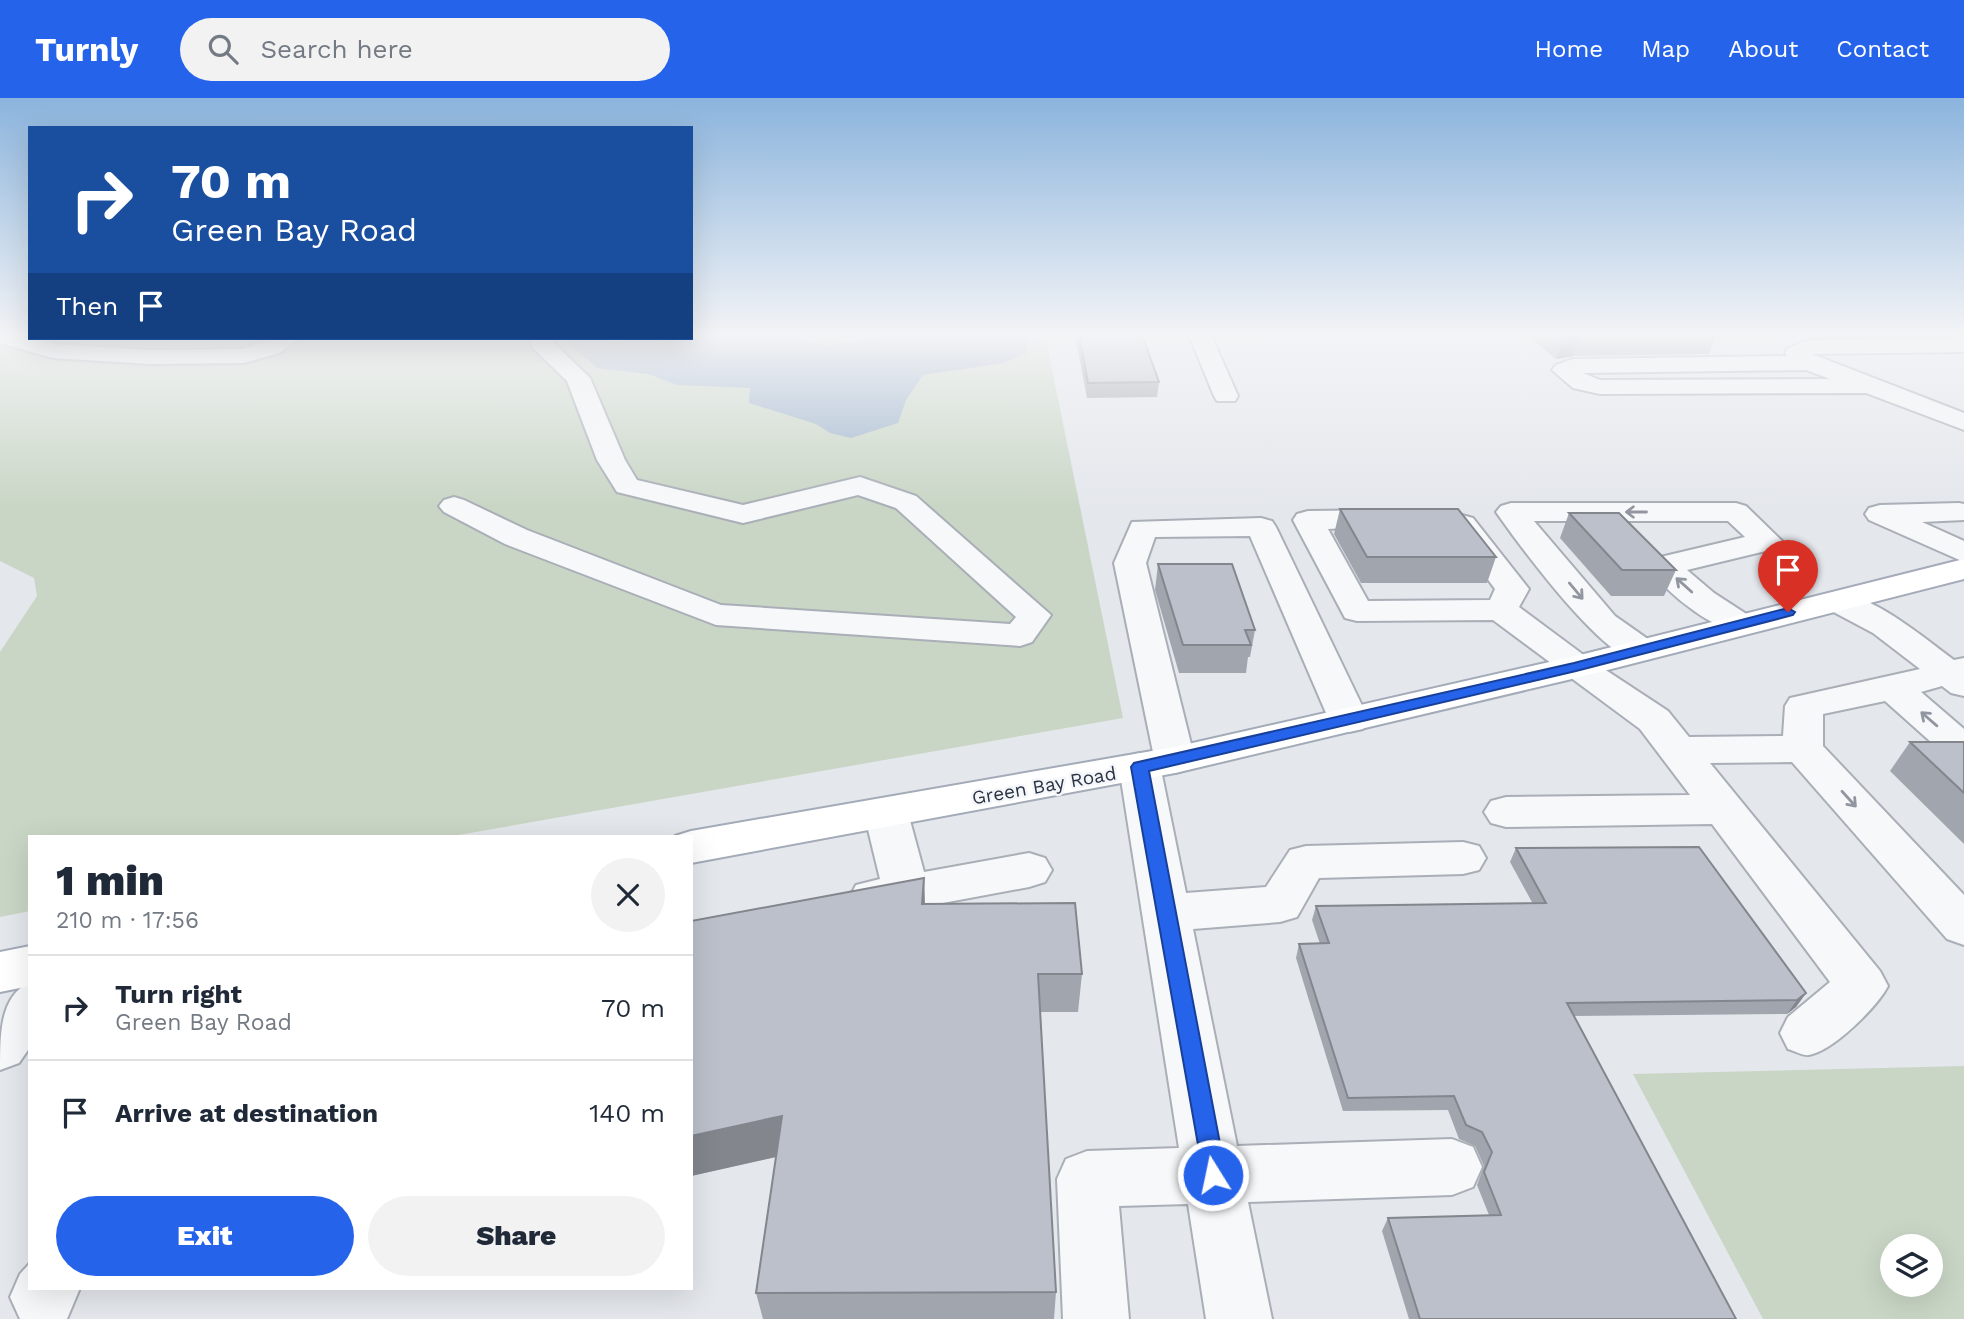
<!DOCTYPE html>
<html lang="en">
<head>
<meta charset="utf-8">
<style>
  :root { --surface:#fff; --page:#f2f2f3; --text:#1f2937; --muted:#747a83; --line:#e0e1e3; --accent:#2563eb }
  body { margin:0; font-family:"Work Sans",sans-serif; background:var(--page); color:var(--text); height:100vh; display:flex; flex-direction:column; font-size:26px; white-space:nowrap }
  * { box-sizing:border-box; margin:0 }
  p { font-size:23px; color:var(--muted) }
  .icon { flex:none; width:38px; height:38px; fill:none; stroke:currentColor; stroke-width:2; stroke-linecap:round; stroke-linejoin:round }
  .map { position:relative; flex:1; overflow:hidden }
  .drawer { position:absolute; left:28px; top:737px; width:665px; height:455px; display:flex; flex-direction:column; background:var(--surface); border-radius:0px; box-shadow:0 7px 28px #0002 }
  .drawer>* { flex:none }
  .banner { position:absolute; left:28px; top:28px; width:665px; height:214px; border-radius:0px; box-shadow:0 7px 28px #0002; background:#1a4fa0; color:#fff; overflow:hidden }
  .fabs { position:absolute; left:1880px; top:1136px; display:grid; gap:14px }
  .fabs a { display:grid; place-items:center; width:63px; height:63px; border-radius:50%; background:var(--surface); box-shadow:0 7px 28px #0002; font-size:35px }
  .pin { position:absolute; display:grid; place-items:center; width:60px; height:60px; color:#fff; margin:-72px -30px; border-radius:50% 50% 50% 0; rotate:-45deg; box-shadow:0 0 7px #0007 }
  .pin .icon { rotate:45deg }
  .me { position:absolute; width:77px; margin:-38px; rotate:350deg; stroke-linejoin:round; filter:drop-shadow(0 0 5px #0008) }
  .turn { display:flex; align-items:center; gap:24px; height:147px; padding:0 28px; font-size:32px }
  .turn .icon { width:91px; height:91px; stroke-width:2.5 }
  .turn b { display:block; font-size:49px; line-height:60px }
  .then { display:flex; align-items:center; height:66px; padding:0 28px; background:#0003; gap:14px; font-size:26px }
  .round { display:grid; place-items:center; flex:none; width:74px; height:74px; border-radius:37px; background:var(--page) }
  .headline { display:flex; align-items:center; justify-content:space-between; height:119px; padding:0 28px }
  h1 { font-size:42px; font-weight:800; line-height:52px }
  .primary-button { display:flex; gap:14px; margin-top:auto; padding:14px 28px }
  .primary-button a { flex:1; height:80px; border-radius:42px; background:var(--accent); color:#fff; font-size:28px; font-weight:800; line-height:80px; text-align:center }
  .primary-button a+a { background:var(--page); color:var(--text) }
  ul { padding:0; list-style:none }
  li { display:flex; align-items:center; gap:21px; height:105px; padding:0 28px; border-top:2px solid var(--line) }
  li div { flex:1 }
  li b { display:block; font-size:26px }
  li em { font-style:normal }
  header { display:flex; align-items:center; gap:42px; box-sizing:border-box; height:98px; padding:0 35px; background:var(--accent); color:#fff }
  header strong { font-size:33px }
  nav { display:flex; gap:38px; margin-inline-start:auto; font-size:24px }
  .search { width:490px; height:63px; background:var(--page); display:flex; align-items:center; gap:18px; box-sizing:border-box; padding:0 24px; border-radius:38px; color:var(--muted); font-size:26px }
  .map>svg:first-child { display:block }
</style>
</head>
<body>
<header>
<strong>Turnly</strong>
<div class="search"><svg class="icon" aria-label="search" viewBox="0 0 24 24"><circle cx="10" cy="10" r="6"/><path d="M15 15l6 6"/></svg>Search here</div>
<nav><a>Home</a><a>Map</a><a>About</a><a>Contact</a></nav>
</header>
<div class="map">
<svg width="1964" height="1221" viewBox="0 0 1964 1221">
  <rect width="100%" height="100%" fill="#e4e7ec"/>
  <g fill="#c9d6c5" fill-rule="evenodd">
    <polygon points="0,237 30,237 30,240 1045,237 1123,620 453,738 30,738 30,813 0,819 0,554 37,498 34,480 0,463"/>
    <path d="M1964,968V1221H1763L1633,976ZM1892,1148H1930V1186H1892Z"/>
  </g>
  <polygon fill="#9fb4cc" points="691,237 796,237 799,242 826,247 904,237 1029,239 1026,255 1004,265 923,277 906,302 898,325 851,340 830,335 816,326 749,305 750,290 677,287 648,276 597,270 567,244 576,240 612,243 691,240"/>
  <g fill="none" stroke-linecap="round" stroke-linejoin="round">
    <g stroke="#a9aeb7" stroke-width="4">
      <g id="minor">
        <polygon points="0,237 20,237 54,246 150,252 243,251 273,240 299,240 279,255 244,265 150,266 53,260 0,245"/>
        <polygon points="1189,237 1211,237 1238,298 1235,303 1217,303 1214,298"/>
        <polygon points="535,240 557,240 554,245 590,280 625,362 637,382 743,407 860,379 916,398 1051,517 1032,544 1020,548 716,527 505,446 444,414 439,408 444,402 454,399 464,402 527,432 721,507 1010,526 1016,519 896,410 858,397 743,425 617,394 597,362 567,283 534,251 531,246"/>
        <path d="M1964,240V254L1812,256L1964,315V332L1866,295L1600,296L1573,290L1552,272L1556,267L1573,261L1787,258L1785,255L1788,250L1809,242ZM1806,272L1830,281L1600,282L1583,275Z"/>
        <path d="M1511,405H1736L1746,408L1782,443L1778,450L1687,472L1714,495L1751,519L1756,526L1751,533C1721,541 1664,493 1647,468L1652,461L1745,439L1728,423H1534L1615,518L1652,544L1657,552L1652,560C1643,562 1634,564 1626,559C1588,539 1522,451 1496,414L1501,408Z"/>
        <polygon points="1959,405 1964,406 1964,422 1922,424 1964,443 1964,464 1869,422 1865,416 1869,410 1880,407"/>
        <path d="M1390,412L1401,415L1405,421L1401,427L1328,431L1368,503L1490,502L1495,491L1447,426L1451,420L1462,417L1473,420L1529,491L1519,509L1589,561L1668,613L1689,639L1783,638L1785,608L1790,600L1920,571L1873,535L1826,510L1821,503L1826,496C1863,487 1925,541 1954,562L1964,560V598L1951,595L1942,588L1921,594L1964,631V665L1950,661L1885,603L1823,616V648L1964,797V847L1947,841L1792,664L1710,665L1880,873L1888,888C1877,909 1833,953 1809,957C1803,958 1795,953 1788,951L1780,935L1788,919L1830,884L1712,726L1506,729L1491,725L1484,714L1491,703L1506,699L1690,697L1640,631L1493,522L1357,523L1345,520L1293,422L1297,416L1308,413Z"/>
        <polygon points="1261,420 1272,423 1276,429 1369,622 1363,631 1349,634 1335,631 1329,622 1250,438 1155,439 1146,465 1195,662 1189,671 1175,675 1161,672 1186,795 1266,789 1290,752 1306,748 1463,744 1479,748 1486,760 1479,772 1463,776 1319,780 1297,819 1280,824 1193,831 1237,1048 1452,1041 1473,1049 1482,1069 1473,1089 1452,1097 1248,1104 1272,1221 1206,1221 1188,1106 1119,1108 1129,1221 1063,1221 1057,1081 1066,1061 1087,1053 1179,1050 1119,669 1125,659 1140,655 1154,659 1114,465 1132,424"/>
        <polygon points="886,700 901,704 908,715 924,774 1029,755 1045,760 1052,772 1045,784 1029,789 873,818 856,813 849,800 856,787 880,781 864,715 871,704"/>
        <path d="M30,884V949L19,965L0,972C0,935 0,898 30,884Z"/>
        <polygon points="30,1165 30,1190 80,1190 67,1221 20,1221 10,1199 20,1176"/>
      </g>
    </g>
    <g stroke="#a3abb8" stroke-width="4">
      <g id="major">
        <polygon points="1964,461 1964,481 1576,580 1175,675 691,765 691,738 675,738 691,733 1175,649 1576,558"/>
        <polygon points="30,848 30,888 0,894 0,854"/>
      </g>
    </g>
    <use href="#minor" fill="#f7f8fa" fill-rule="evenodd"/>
    <use href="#major" fill="#fff" fill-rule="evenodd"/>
  </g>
  <g fill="#a1a5ae">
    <polygon points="1077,237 1142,237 1159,284 1157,299 1087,300 1076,242"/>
    <polygon points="1527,237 1717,237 1709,256 1573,258 1556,261"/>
    <polygon points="1340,411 1496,459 1487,485 1361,485 1334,436"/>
    <polygon points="1569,415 1676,472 1664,498 1611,498 1560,440"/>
    <polygon points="1158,466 1255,532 1250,559 1248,559 1246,575 1179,575 1155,492"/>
    <polygon points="1910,644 1964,644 1964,746 1890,673"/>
    <polygon points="1516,750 1806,895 1796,909 1787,916 1574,918 1736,1221 1409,1221 1382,1133 1388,1120 1489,1117 1477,1087 1484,1068 1475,1048 1459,1041 1448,1012 1343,1013 1296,860 1299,846 1320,846 1312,822 1316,808 1533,806 1510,764"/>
    <polygon points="924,780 925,806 1082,876 1078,914 1040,914 1056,1194 1054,1221 763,1221 756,1195 776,1059 691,1078 691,823"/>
    <polygon points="102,1190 154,1190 104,1191"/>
  </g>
  <g fill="#83868d">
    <polygon points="1580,238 1573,258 1556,261 1563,241"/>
    <polygon points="924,780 925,818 922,806"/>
    <polygon points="1806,895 1796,909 1787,916 1797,902"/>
    <polygon points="782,1018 789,1056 691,1078 691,1038"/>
  </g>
  <g fill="#bbc0ca" stroke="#83868d" stroke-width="2">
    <polygon points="1079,237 1142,237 1159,284 1088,285"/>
    <polygon points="1558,237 1659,237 1580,238 1563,241"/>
    <polygon points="1340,411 1458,411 1496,459 1367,459"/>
    <polygon points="1569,415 1619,415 1676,472 1622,472"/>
    <polygon points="1158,466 1232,466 1255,532 1245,532 1251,547 1183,547"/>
    <polygon points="1910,644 1964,644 1964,695"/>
    <polygon points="1699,749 1806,895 1797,902 1567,905 1736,1221 1420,1221 1388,1120 1501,1117 1484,1074 1492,1054 1482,1034 1466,1027 1454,998 1348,1000 1299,846 1329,845 1316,808 1546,805 1516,750"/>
    <polygon points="924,780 922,806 1075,805 1082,876 1038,876 1056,1194 756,1195 782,1018 691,1038 691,823"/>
  </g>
  <defs><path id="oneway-shaft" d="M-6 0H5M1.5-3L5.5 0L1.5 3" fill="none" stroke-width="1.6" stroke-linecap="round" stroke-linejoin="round" transform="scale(1.75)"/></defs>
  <g stroke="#9196a0">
    <use href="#oneway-shaft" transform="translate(1636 414) rotate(180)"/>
    <use href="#oneway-shaft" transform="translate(1684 487) rotate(-138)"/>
    <use href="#oneway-shaft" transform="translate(1576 493) rotate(50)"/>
    <use href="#oneway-shaft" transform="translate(1929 621) rotate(-139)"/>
    <use href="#oneway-shaft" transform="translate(1849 701) rotate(48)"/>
  </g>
  <linearGradient id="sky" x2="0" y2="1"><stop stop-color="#8bb4dd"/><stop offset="0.58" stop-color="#f3f4f6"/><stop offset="1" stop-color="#f3f4f6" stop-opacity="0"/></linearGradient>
  <rect width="1964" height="408" fill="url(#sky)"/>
  <polygon fill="#2563eb" stroke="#184099" stroke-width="2" points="1788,510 1795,514 1793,517 1576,573 1149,673 1226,1077 1222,1086 1213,1089 1205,1086 1131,669 1134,665 1574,565"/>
  <g text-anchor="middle" stroke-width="5" stroke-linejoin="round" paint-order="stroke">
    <g font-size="19" fill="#2b3445" stroke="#f4f6f9">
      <text transform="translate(1044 687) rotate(-10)" y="7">Green Bay Road</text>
    </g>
  </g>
</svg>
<div class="fabs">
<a><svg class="icon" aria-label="layers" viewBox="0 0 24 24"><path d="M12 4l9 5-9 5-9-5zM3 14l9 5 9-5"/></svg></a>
</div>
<div class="pin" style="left:1788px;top:514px;background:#d93025"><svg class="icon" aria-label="arrive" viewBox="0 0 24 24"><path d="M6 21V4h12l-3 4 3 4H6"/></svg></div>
<svg class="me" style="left:1213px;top:1077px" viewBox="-20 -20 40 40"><circle r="17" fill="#2563eb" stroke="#fff" stroke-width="3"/><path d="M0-11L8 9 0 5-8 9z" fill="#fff"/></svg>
<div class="banner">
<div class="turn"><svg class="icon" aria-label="right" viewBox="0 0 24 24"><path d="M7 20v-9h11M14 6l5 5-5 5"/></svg><div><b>70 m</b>Green Bay Road</div></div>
<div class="then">Then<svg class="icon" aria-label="arrive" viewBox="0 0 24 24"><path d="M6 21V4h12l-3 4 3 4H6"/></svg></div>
</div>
<section class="drawer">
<div class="headline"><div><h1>1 min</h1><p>210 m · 17:56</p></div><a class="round"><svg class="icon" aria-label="close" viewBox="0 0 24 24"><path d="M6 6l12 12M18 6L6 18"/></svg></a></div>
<ul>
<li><svg class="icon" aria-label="right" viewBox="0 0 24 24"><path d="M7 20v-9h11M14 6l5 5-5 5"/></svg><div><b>Turn right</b><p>Green Bay Road</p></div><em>70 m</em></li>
<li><svg class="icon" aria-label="arrive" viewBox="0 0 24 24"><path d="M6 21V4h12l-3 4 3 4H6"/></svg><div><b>Arrive at destination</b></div><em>140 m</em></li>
</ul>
<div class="primary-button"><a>Exit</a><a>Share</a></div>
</section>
</div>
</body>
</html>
